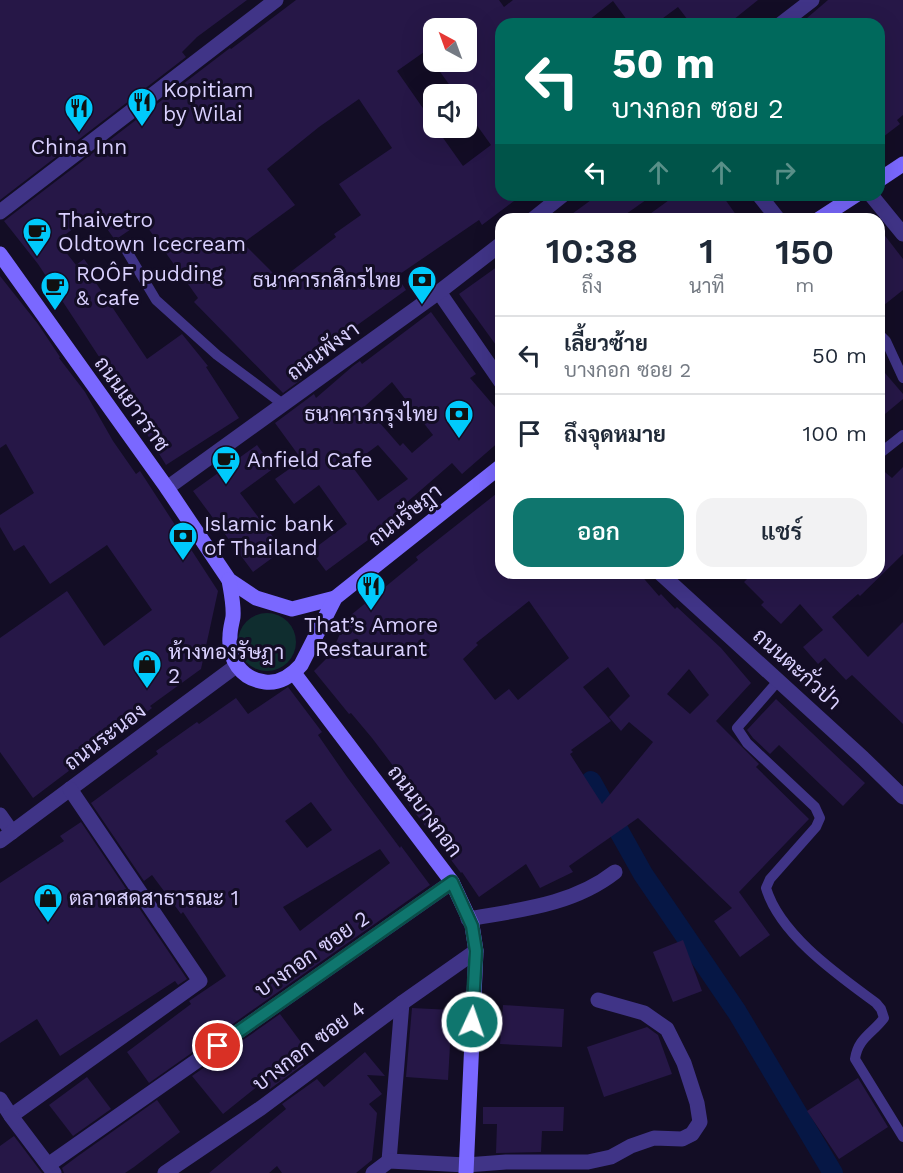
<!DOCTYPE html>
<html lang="th">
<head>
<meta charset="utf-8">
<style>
  :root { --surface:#fff; --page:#f2f2f3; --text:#1f2937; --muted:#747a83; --line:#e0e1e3; --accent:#0f766e }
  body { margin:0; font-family:"Work Sans",Sarabun,sans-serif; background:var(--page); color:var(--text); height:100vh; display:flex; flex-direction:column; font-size:22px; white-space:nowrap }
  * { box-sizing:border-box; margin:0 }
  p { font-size:20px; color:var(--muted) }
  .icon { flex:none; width:33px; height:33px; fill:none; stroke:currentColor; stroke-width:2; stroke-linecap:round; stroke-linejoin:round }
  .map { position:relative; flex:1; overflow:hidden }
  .side { position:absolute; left:495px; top:213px; width:390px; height:366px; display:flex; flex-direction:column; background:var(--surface); border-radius:18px; box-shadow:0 6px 24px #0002 }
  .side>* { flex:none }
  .hud { position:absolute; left:495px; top:18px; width:390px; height:183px; border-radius:18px; box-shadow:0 6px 24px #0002; background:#00695c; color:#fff; overflow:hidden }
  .needle { width:39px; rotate:319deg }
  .tools { position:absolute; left:423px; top:18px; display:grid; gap:12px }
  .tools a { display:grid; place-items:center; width:54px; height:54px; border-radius:12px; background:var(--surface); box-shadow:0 6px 24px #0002; font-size:30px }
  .pin { position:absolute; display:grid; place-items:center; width:51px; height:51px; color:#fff; margin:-26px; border:3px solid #fff; border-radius:50%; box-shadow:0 2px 6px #0007 }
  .me { position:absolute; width:66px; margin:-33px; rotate:3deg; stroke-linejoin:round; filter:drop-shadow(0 0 4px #0008) }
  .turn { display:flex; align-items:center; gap:21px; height:126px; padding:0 18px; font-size:27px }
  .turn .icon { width:78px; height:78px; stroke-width:2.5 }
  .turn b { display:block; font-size:42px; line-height:51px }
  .lanes { display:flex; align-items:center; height:57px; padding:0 18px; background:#0003; justify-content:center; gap:30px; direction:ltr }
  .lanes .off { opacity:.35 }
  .eta { display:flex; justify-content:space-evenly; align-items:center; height:102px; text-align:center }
  .eta b { font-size:36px; font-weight:600; line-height:42px }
  .primary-button { display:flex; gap:12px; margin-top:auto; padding:12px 18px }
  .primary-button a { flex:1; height:69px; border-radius:18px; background:var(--accent); color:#fff; font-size:24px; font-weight:600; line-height:69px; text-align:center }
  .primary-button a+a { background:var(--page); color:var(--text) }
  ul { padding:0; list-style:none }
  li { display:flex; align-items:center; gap:18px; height:78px; padding:0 18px; border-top:2px solid var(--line) }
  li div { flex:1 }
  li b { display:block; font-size:22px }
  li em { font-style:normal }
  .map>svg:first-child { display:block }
</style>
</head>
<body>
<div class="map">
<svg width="903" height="1173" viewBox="0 0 903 1173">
  <rect width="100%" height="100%" fill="#130d25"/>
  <circle fill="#0f2d2f" cx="267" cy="642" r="29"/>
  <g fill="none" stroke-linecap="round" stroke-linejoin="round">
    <polyline stroke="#061745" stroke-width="20" points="591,781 643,874 737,1012 833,1173"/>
  </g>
  <g fill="#261747" fill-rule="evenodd">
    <polygon points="0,0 247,0 197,37 182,52 186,57 0,200"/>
    <path d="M296,0H499L504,7L513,0H758L728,24H691L678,7L655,24H630L613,1L584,24H501V195H522L482,225L479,220L397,276L406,290L338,339L339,340L299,375L302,379L283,393L194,302L198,298L143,221L115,240L95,212L57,241L76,265L84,259L99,280L96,283L147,359L182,334L208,366L206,367L239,418L166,465L137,418L140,416L113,378L38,264L4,221L230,48L231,49ZM434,28H466V62H433L456,94H466V110L491,145L463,166L436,128H434V124L397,71L434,45ZM359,99L392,148L339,184L361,215L334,234L336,237L280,280L243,243L295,205L267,169L319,127Z"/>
    <polygon points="828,0 903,0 903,115 897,120 900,124 879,140 879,24 800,24"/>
    <polygon points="598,195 653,195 619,219 565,219"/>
    <polygon points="676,195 722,195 739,219 643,219"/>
    <polygon points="879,228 903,259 903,290 879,309"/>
    <polygon points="501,264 501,352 459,294"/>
    <polygon points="0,276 38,324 60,357 59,358 85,392 113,441 136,474 140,471 218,591 201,669 150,706 152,708 33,798 0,752 0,638 67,591 104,646 152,610 107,545 50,584 24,545 14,551 0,527 0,515 34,493 6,444 0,448"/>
    <path d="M431,312L476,374L470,378L501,414V440L462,474L452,463L406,503L410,509L326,571L311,551L347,524L319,485L294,504L275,479L302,460L275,423L314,394L316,398L353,366L360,361L362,364ZM392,382L433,435L412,453L403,443L400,446L365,406ZM378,445L408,479L378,501L351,465Z"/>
    <polygon points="879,366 903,394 903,399 879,419"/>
    <polygon points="257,445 274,468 240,493 283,550 253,572 193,491"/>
    <polygon points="879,467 892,478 903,467 903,554 860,596 858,594 832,617 868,657 903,622 903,724 852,675 846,680 825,658 818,664 803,647 823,630 800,604 781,624 761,605 764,602 744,582 753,573 879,573"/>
    <path d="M501,490V573H639L659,596L661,594L675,609L677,607L721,648L751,683L716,721L759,764L756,767L809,819L739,892L770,935L740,957L714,921L732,908L638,818L569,866L573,872L540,888L526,864L479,897L462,872L461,873L400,793L403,791L388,773L394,767L372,738L351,713L349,714L314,671L331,654L343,627L340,624L418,560L416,557ZM529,601L569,658L518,700L509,689L495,700L463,659L478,645L476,643ZM608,667L630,696L609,717L621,731L629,722L653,742L602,804L570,754L573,752L571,750L611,721L583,687ZM689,669L709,695L690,714L667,694Z"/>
    <path d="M288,687L322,732L318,735L347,777L400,848L401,846L430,885L149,1083L127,1052L191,1004L189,1001L226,976L183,912L181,914L152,875L144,881L91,803L158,754L156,751L197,722L199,724L236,698L248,714ZM311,802L332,830L307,848L285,821ZM380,849L390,863L300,931L283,907Z"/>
    <polygon points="776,699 865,783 843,806 779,745 770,754 753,738 747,730"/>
    <polygon points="81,822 187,979 178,985 175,981 60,1056 37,1019 0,1043 0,883 64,841 60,836"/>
    <polygon points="683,940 702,991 673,1002 653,952"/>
    <polygon points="503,1005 564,1009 562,1047 500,1044"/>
    <polygon points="412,1008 452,1010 448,1080 406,1077"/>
    <polygon points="280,1014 306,1049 297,1056 304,1064 270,1089 264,1081 223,1114 192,1076"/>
    <polygon points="647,1027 658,1035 672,1074 604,1097 587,1047"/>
    <polygon points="365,1052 385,1076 367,1075 382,1094 369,1104 377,1113 372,1160 356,1173 282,1173 277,1166 269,1173 209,1173 286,1109 282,1104 317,1079 324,1087"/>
    <polygon points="87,1077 111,1109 73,1136 49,1105"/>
    <polygon points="858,1078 888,1127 839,1159 807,1111"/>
    <polygon points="157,1100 180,1132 134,1167 125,1173 64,1173 62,1168 78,1156"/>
    <polygon points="483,1107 564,1107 563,1131 542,1131 541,1152 496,1153 497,1124 483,1124"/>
    <polygon points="14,1136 42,1173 0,1173 0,1146"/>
  </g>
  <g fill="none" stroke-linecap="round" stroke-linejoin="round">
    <g stroke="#403487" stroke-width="10">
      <polyline points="122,243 156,300 217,355 284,405"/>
      <polyline points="879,334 886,341 903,378"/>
      <polyline points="879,454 903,435"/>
      <path d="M778,681L737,728L747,743L815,807L820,818L816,827L770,879L766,888C780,935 838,975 876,1003L881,1009L884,1018C872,1034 858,1038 855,1059L903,1137"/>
    </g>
    <g stroke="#403487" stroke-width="15">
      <polyline points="781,24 812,0"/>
      <polyline points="759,195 778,219"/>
      <polyline points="871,195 903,234"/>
      <polyline points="0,212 276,0"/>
      <polyline points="533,219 563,195"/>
      <polyline points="439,292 501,382"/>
      <polyline points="167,488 439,292 501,244"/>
      <polyline points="660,573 863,758 903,797"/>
      <polyline points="0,815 12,832"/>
      <polyline points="0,841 236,666"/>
      <path d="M468,919C519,910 573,905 615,872"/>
      <polyline points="0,1099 11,1116 200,981 70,789"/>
      <polyline points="11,1116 54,1173"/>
      <polyline points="389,1161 402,1003"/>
      <polyline points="48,1165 452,882"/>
      <polyline points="165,1173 261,1108 402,1003 476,951"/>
      <polyline points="373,1173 389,1161 466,1165 506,1162 588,1162 611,1157 631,1146 654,1138 682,1139 692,1134 700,1122 697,1103 684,1063 667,1029 644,1013 598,1000"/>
    </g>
    <g stroke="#7a68ff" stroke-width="15">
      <polyline points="879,180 903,164"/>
      <polyline points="819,219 856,195"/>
      <polyline points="0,254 167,488 229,580 256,598 292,609 335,598"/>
      <path d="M229,580C231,592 234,605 233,617C232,623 230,629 230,636C228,659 241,679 265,682C280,684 292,675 301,665L335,598L501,466"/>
      <polyline points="294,673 452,882 472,925 476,951 466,1173"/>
    </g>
  </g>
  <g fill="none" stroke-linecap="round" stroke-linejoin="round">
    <g stroke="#0a4d48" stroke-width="15">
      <polyline id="route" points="218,1046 452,882 472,926 476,951 472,1022"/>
    </g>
    <use href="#route" stroke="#0f766e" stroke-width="10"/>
  </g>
  <defs>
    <g id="restaurant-pin" transform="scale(1.5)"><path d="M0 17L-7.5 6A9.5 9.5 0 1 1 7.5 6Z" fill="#00cafc" stroke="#130d25"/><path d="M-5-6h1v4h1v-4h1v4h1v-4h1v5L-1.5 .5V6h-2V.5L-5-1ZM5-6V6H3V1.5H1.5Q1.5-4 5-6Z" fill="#111"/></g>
    <g id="cafe-pin" transform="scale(1.5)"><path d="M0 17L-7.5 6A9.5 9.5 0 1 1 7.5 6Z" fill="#00cafc" stroke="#130d25"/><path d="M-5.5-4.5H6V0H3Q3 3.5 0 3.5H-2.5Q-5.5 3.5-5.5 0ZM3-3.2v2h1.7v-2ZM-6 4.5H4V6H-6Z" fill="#111"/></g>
    <g id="bank-pin" transform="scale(1.5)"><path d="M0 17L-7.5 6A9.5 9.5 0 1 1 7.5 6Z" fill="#00cafc" stroke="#130d25"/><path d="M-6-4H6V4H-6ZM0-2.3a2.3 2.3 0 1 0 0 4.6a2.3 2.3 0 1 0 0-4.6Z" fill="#111"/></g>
    <g id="shop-pin" transform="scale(1.5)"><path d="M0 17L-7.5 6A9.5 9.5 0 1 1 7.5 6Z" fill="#00cafc" stroke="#130d25"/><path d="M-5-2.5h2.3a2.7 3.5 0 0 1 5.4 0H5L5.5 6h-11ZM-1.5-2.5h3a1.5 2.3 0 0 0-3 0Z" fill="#111"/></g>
  </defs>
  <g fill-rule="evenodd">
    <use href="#restaurant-pin" x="142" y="102"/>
    <use href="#restaurant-pin" x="79" y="108"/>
    <use href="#cafe-pin" x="37" y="232"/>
    <use href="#bank-pin" x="422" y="280"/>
    <use href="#cafe-pin" x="55" y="286"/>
    <use href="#bank-pin" x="459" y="414"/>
    <use href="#cafe-pin" x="226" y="460"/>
    <use href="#bank-pin" x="183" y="536"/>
    <use href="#restaurant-pin" x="371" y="586"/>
    <use href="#shop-pin" x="147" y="664"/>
    <use href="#shop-pin" x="48" y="898"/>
  </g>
  <g text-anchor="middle" stroke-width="6" stroke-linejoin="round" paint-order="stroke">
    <g font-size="21" fill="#dad1ff" stroke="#130d25" text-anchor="start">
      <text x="163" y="97">Kopitiam<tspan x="163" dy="24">by Wilai</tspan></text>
      <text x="79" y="154" text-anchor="middle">China Inn</text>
      <text x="58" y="227">Thaivetro<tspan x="58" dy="24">Oldtown Icecream</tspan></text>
      <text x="76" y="281">ROÔF pudding<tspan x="76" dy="24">&amp; cafe</tspan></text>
      <text x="401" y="287" text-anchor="end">ธนาคารกสิกรไทย</text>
      <text x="438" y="421" text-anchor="end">ธนาคารกรุงไทย</text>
      <text x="247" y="467">Anfield Cafe</text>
      <text x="204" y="531">Islamic bank<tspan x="204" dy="24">of Thailand</tspan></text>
      <text x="371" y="632" text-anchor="middle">That’s Amore<tspan x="371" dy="24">Restaurant</tspan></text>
      <text x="168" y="659">ห้างทองรัษฎา<tspan x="168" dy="24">2</tspan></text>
      <text x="69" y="905">ตลาดสดสาธารณะ 1</text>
    </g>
    <g font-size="21" fill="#dad1ff" stroke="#130d25">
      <text transform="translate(323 351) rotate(-36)" y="7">ถนนพังงา</text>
      <text transform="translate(132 404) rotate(54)" y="7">ถนนเยาวราช</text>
      <text transform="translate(405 515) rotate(-38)" y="7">ถนนรัษฎา</text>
      <text transform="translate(797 669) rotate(42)" y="7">ถนนตะกั่วป่า</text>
      <text transform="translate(105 737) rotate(-37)" y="7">ถนนระนอง</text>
      <text transform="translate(425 811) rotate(53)" y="7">ถนนบางกอก</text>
      <text transform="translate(312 954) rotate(-35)" y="7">บางกอก ซอย 2</text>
      <text transform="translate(309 1046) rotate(-37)" y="7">บางกอก ซอย 4</text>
    </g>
  </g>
</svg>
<div class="tools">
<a><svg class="needle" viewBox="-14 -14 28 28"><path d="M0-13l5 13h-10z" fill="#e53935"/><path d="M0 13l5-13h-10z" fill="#747a83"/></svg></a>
<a><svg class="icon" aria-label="sound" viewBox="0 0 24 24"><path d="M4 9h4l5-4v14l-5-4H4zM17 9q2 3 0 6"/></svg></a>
</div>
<div class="pin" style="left:218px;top:1046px;background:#d93025"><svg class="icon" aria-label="arrive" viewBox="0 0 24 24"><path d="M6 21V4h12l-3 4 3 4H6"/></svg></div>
<svg class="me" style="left:472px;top:1022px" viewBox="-20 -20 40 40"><circle r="17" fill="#0f766e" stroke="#fff" stroke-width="3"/><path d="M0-11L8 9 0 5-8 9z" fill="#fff"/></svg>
<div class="hud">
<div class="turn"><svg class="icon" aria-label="left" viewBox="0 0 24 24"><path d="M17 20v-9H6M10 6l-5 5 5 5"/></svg><div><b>50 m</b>บางกอก ซอย 2</div></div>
<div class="lanes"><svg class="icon" aria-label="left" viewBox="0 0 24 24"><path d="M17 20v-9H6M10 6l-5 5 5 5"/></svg><svg class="icon off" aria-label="ahead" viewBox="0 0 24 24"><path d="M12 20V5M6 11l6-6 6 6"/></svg><svg class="icon off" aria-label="ahead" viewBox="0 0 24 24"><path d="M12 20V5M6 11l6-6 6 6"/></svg><svg class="icon off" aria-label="right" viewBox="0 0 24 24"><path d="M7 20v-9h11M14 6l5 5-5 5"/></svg></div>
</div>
<section class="side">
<div class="eta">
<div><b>10:38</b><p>ถึง</p></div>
<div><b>1</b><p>นาที</p></div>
<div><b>150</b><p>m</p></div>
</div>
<ul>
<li><svg class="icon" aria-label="left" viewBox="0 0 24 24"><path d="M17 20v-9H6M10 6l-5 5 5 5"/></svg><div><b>เลี้ยวซ้าย</b><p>บางกอก ซอย 2</p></div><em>50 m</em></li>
<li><svg class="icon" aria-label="arrive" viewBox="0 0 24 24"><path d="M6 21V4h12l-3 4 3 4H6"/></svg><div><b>ถึงจุดหมาย</b></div><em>100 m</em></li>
</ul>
<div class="primary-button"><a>ออก</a><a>แชร์</a></div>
</section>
</div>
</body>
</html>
